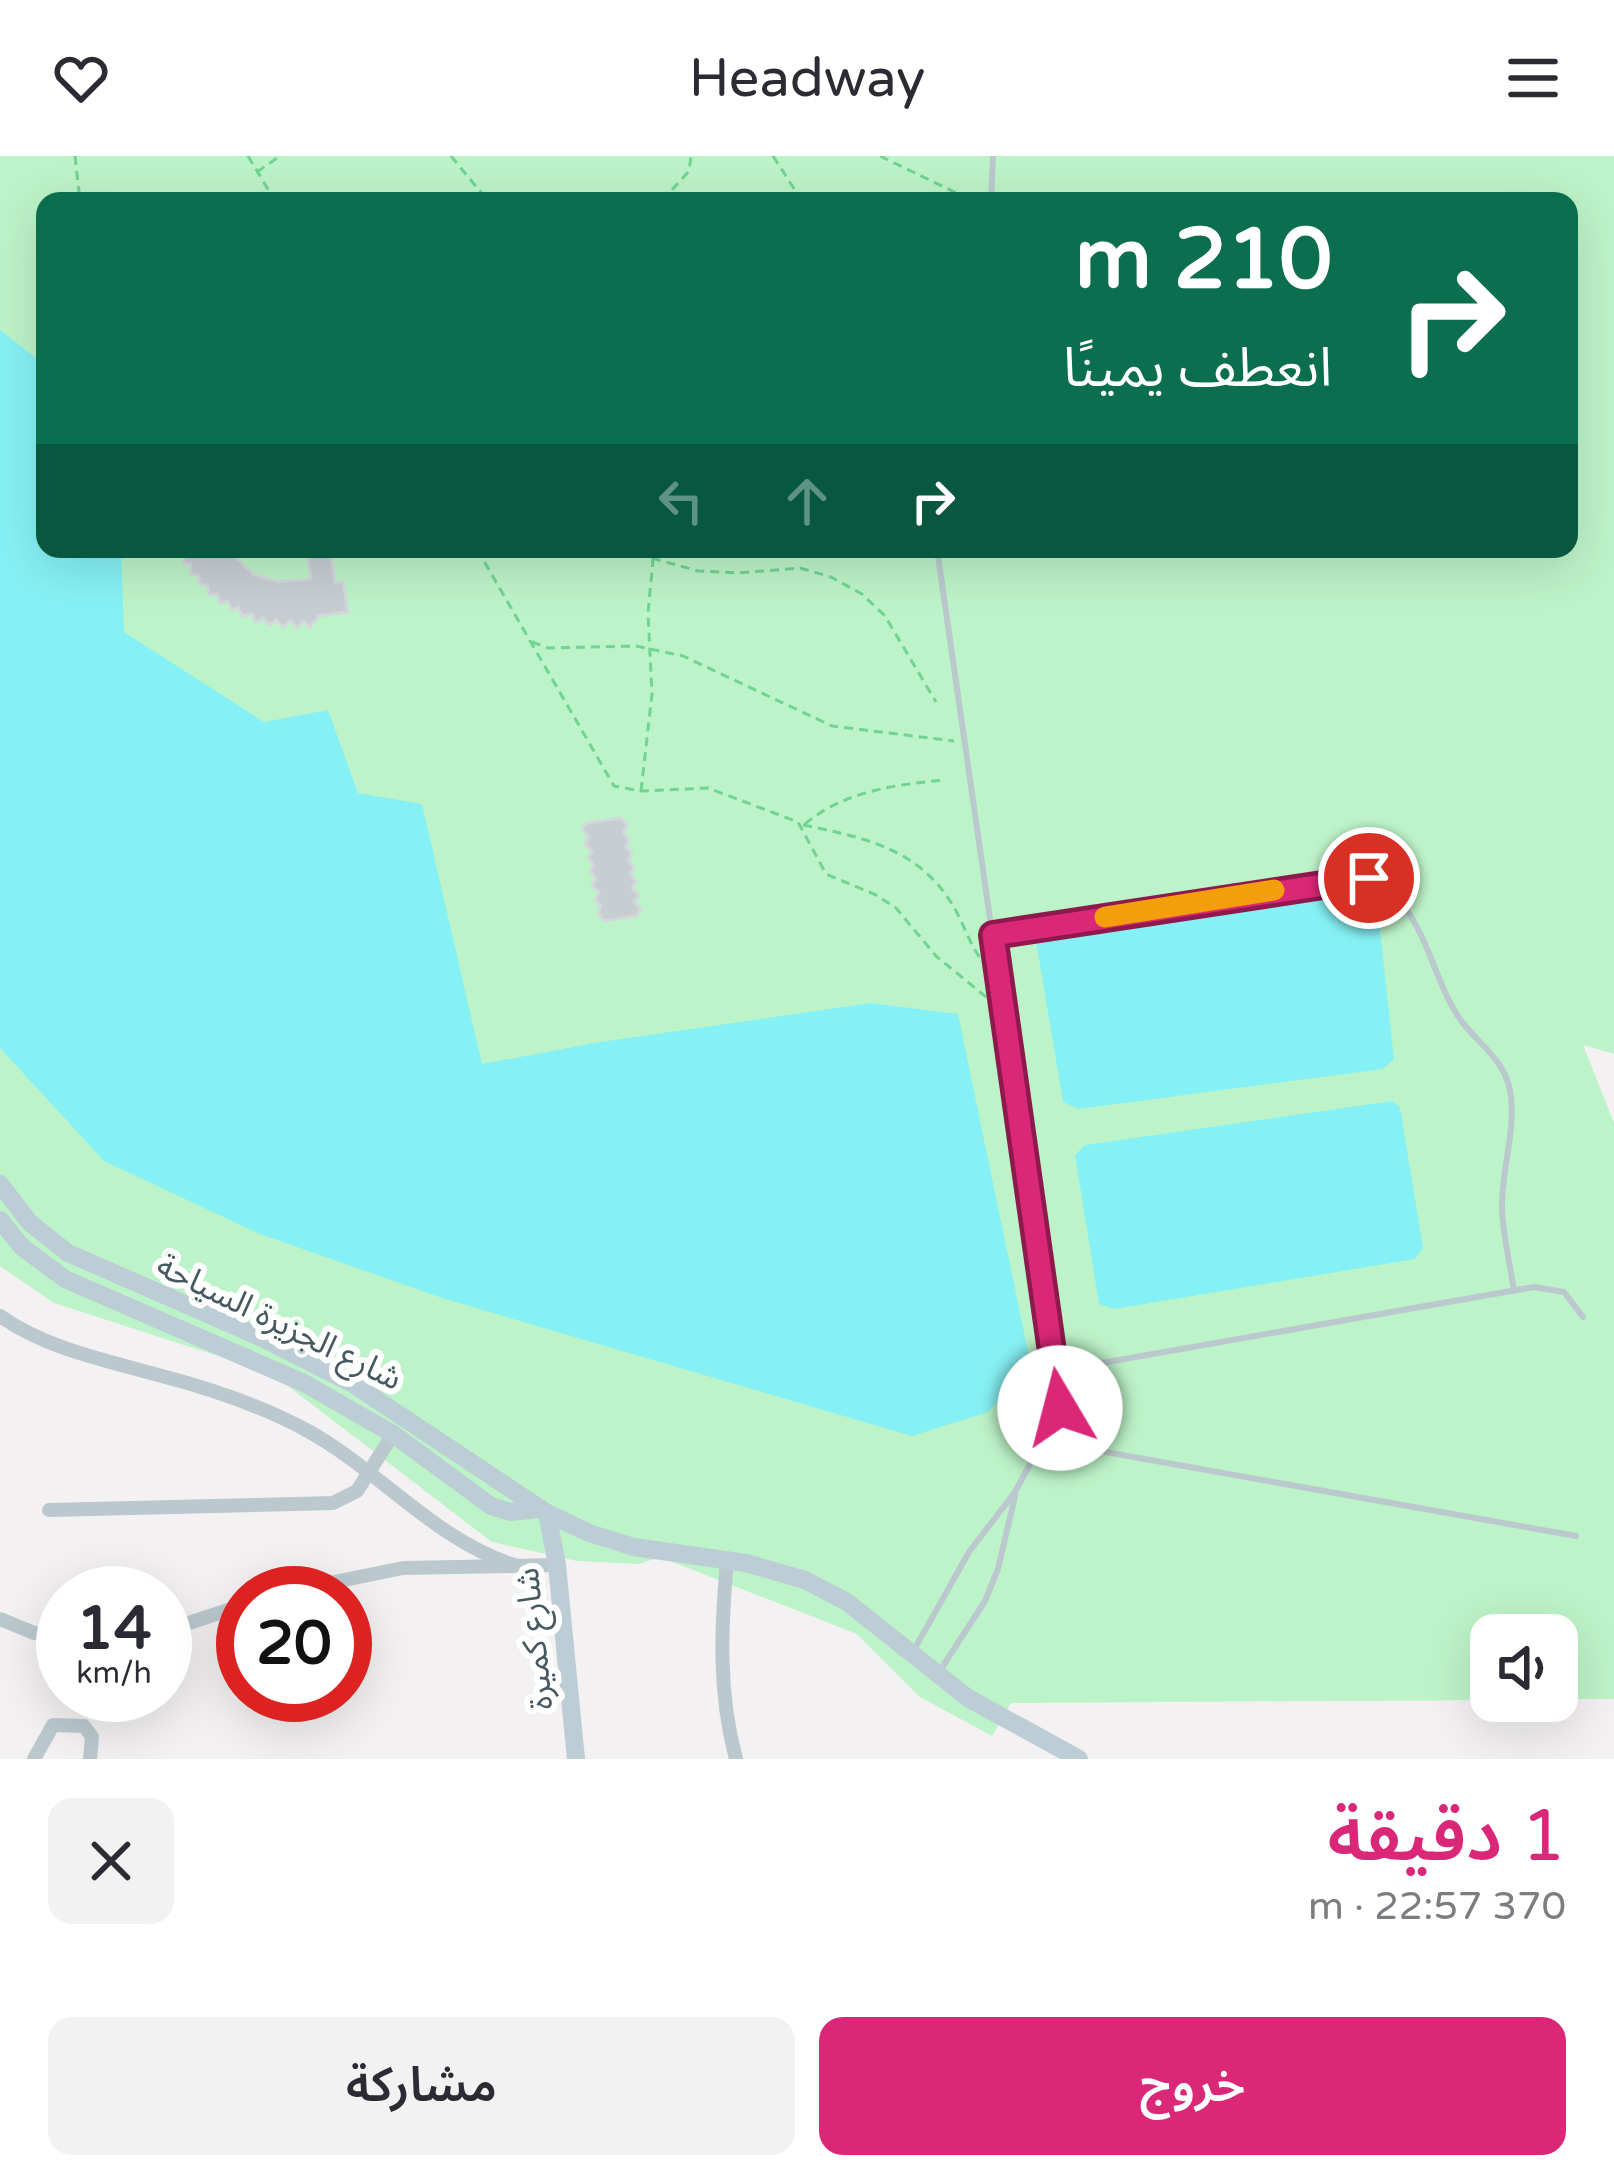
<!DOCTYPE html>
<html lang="ar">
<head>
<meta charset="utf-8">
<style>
  :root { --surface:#fff; --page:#f2f2f3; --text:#2b2b33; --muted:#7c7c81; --accent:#db2777 }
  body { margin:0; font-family:"Varela Round","Noto Sans Arabic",sans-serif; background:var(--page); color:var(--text); direction:rtl; height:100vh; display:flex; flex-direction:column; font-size:45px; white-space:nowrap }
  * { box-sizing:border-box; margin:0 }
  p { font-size:39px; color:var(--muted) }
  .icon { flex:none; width:66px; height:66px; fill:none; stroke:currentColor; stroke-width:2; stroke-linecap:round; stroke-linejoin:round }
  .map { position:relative; height:1603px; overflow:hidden; direction:ltr }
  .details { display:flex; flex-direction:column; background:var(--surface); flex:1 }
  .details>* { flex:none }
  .hud { position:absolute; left:36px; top:36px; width:1542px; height:366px; border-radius:24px; box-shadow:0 12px 48px #0002; direction:rtl; background:#0b6e4f; color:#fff; overflow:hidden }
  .tools { position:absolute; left:1470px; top:1458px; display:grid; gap:24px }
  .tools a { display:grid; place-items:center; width:108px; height:108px; border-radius:24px; background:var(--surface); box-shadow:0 12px 48px #0002; font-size:60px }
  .speed { position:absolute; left:36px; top:1410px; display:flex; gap:24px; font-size:60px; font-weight:700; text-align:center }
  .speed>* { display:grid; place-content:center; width:156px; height:156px; border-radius:50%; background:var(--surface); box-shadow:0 12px 48px #0002; line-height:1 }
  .speed small { font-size:30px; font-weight:400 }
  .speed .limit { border:18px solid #d22; background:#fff; color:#111 }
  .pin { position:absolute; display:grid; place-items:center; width:102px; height:102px; color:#fff; margin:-51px; border:6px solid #fff; border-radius:50%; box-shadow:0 3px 12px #0007 }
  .me { position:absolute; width:132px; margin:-66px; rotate:352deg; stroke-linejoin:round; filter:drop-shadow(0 0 9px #0008) }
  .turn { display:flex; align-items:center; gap:42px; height:252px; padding:0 48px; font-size:54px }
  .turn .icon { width:156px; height:156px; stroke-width:2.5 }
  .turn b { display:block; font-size:84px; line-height:102px }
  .lanes { display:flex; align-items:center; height:114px; padding:0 48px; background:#0003; justify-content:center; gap:60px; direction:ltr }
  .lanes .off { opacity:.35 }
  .round { display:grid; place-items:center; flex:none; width:126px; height:126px; border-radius:24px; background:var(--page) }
  .overview { display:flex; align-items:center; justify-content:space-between; height:204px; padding:0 48px }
  h1 { font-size:72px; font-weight:600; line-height:90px; color:var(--accent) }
  .cta { display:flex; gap:24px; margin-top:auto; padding:24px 48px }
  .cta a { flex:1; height:138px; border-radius:24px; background:var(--accent); color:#fff; font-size:48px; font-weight:600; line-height:138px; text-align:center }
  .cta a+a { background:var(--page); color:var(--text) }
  header { display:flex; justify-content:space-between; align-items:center; height:156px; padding:0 48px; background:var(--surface); font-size:54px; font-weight:600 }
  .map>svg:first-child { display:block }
</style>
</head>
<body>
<header><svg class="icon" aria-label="menu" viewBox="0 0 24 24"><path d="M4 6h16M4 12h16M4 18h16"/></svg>Headway<svg class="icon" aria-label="heart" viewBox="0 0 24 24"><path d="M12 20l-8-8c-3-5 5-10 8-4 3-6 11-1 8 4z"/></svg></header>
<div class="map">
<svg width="1614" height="1603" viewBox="0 0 1614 1603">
  <rect width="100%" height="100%" fill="#f3f1f1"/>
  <path fill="#bdf3c8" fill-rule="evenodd" d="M0,0H1614V898L1583,889L1614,967V1543H1557V1479H1491V1544L1011,1547L992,1580L920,1541L857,1478L660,1401L639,1408L577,1405L492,1386L271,1217L54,1147L0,1110ZM45,45H1569V393H45Z"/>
  <g fill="#86f1f4">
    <polygon points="0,174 45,209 45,393 121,393 124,476 264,566 328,554 358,637 422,648 482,908 600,886 871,847 958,858 1031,1210 988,1256 912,1280 442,1142 260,1078 104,1005 0,892"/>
    <polygon points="1365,739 1377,747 1394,903 1383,913 1079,953 1063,946 1036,785 1049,773"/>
    <polygon points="1392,945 1400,951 1423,1092 1415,1103 1114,1153 1099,1148 1075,999 1085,989"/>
  </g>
  <g fill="#c7cdd1" stroke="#d4d8dd" stroke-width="3">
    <polygon points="186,393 227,393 254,419 280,426 311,423 306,393 330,393 335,427 343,425 348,456 319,460 310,471 303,465 297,472 290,465 283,471 276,464 269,469 263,462 256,466 251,458 242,460 238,451 231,454 228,445 220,447 217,438 209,439 207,429 200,429 198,419 191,419 191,408 183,407"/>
    <polygon points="621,662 627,669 623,677 629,683 626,691 632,697 628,705 634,711 630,718 636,725 632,732 639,739 634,746 641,753 636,760 604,765 598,757 601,750 595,744 599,736 592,730 596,722 590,715 594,709 588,702 592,695 585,688 589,681 582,673 587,667"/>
  </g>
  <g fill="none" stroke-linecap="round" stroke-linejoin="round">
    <g stroke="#71d491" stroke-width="3" stroke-dasharray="9 6" stroke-linecap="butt">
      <polyline points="75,0 80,45"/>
      <polyline points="248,0 275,45"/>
      <polyline points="451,0 488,45"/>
      <polyline points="773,0 802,45"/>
      <polyline points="880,0 973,45"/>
      <polyline points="257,16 280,0"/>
      <polyline points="662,45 689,15 691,0"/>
      <polyline points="477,393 614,630 641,635 708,632 798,666 826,718 876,739 896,752 936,800 991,845"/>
      <polyline points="652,402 698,415 738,417 800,412 831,421 862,438 885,460 936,546"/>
      <polyline points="532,486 548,492 636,490 683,500 832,570 954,585"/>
      <polyline points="641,635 652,538 648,457 654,393"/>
      <path d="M805,668C842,636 897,628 945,624"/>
      <path d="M803,669C862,681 918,692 952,748C964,767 969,789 984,807"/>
    </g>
    <g stroke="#bbc9ce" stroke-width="6">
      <polyline points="991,45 993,0"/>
      <polyline points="937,393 1060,1252"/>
      <path d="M993,779L1352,722C1423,724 1428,824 1463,867C1481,890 1504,904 1510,934C1517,972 1501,1014 1502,1053C1503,1080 1510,1108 1514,1135"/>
      <polyline points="1044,1285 1576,1380"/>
      <polyline points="915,1492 969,1396 1015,1336 1060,1252 1083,1217 1096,1208 1534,1131 1564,1136 1583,1161"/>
      <polyline points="941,1513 985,1445 998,1413 1015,1340"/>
    </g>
    <g stroke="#bbc9ce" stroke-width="14">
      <path d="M0,1160C49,1194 106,1204 162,1220C212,1233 262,1250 308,1275C379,1314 435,1384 514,1409"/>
      <polyline points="49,1354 333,1347 357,1335 393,1278"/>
      <path d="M727,1405C721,1473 718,1536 736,1603"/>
      <polyline points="280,1437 403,1412 557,1409"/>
      <polyline points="0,1463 34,1477 63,1480"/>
      <polyline points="165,1475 243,1449"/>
      <polyline points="34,1603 53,1569 84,1570 92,1581 90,1603"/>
    </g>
    <g stroke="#bdcdd6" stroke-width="18">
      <polyline points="0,1028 30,1067 68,1097 260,1181 353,1228 547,1357 589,1377 634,1391 746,1407 805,1424 847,1446 968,1542 1079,1603"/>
      <polyline points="0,1064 22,1091 65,1123 304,1227 393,1278 491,1350 510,1356 540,1353"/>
      <polyline points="547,1357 557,1409 576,1603"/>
    </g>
  </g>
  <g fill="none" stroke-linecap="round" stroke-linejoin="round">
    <g stroke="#8e194d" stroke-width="30">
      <polyline id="route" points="1060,1252 993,779 1369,722"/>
    </g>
    <use href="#route" stroke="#db2777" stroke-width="21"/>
    <polyline stroke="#f59e0b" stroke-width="21" points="1105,761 1274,734"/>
  </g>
  <g text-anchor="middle" stroke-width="12" stroke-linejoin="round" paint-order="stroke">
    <g font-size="33" fill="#475960" stroke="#fff">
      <text transform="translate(280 1165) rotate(26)" y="12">شارع الجزيرة السياحة</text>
      <text transform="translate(533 1483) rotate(-96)" y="12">شارع كميرة</text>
    </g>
  </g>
</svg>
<div class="tools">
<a><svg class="icon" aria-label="sound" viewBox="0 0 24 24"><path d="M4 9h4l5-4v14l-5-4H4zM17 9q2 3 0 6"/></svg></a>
</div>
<div class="speed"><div>14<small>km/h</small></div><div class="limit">20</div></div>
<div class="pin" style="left:1369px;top:722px;background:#d93025"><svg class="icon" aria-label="arrive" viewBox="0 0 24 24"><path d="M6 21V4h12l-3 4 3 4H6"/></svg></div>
<svg class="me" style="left:1060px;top:1252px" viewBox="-20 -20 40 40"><circle r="19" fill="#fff"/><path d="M0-13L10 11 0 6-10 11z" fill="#db2777"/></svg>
<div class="hud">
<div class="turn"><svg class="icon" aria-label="right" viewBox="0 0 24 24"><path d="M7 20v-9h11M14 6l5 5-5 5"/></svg><div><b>210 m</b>انعطف يمينًا</div></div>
<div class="lanes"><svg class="icon off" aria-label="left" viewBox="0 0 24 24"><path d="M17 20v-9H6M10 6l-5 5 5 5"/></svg><svg class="icon off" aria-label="ahead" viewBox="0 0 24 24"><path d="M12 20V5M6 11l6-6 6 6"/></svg><svg class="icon" aria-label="right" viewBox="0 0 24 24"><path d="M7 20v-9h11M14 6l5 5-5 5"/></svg></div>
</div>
</div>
<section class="details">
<div class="overview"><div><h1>1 دقيقة</h1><p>370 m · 22:57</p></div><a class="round"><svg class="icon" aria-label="close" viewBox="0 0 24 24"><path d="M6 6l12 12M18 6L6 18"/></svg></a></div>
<div class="cta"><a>خروج</a><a>مشاركة</a></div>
</section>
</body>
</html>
